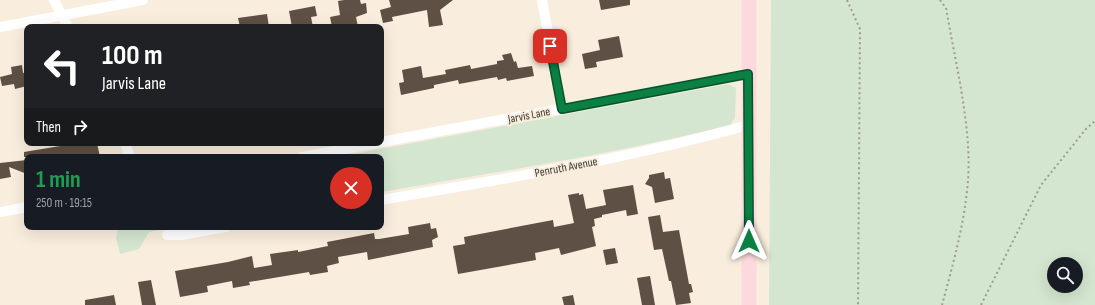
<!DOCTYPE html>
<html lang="en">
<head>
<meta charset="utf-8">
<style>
  :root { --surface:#171b24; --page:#242831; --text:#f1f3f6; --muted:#9ea1a6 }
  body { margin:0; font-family:"Sofia Sans Condensed",sans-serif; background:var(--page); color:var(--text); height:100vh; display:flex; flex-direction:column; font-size:15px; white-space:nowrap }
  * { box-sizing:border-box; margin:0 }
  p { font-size:13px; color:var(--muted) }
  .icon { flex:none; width:22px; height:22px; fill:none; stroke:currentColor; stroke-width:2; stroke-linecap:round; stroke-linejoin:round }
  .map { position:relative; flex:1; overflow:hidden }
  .panel { position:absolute; left:24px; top:154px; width:360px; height:76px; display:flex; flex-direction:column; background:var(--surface); border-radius:8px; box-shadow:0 4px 16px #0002 }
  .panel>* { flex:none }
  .hud { position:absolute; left:24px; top:24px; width:360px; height:122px; border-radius:8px; box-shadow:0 4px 16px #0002; background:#202124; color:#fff; overflow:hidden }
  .tools { position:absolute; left:1047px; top:257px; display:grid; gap:8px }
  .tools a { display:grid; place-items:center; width:36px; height:36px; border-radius:50%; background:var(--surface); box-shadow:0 4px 16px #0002; font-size:20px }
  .pin { position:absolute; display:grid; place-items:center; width:34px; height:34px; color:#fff; margin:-17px; border-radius:8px; box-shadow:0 2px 6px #0006 }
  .me { position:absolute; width:44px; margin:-22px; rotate:0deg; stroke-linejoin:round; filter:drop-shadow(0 0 3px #0008) }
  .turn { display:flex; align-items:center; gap:14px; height:84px; padding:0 12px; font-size:18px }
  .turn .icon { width:52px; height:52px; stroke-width:2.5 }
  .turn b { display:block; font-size:28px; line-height:34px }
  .then { display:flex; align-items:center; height:38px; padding:0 12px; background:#0003; gap:8px; font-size:15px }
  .round { display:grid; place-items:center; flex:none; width:42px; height:42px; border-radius:21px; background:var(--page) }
  .head { display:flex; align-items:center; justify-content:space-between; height:68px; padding:0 12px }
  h1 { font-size:24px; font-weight:700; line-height:30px; color:#1e9e55 }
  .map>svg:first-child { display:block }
</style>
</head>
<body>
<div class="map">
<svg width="1095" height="305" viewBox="0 0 1095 305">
  <rect width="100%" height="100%" fill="#f9eedd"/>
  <g fill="#d4e6cf" fill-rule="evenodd">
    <path d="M771,0H1095V305H769ZM1054,264H1076V286H1054Z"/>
    <path d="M728,84L736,88L735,118L730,125C615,154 498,172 381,192V157H338Z"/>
    <polygon points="119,227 174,227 149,232 139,249 120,254 116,238"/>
  </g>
  <g fill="#5e5045">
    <polygon points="344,0 360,0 361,4 366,3 367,13 356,17 358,27 332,27 330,17 340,15 338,1"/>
    <polygon points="389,0 453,0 440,10 443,25 429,27 427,10 392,17 393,21 383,23 380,10 391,7"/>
    <polygon points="599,0 630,0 630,5 601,10"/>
    <polygon points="315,6 317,16 311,17 313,27 292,27 289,11"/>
    <polygon points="267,14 269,27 240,27 238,18"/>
    <polygon points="619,36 623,57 596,62 597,67 585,69 582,54 600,50 598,40"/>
    <polygon points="511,53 514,62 516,61 518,68 532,66 534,76 507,81 506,78 498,80 497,77 459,84 458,80 434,85 434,88 401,95 399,83 404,82 402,70 421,66 423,78 446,74 445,70 470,65 471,69 497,64 497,61 504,60 502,55"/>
    <polygon points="22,65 23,73 27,72 27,86 15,89 14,84 2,86 0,77 12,74 11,67"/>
    <polygon points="65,143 97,143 100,157 24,157 24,152 66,145"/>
    <polygon points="27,160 27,174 9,167 11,177 0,179 0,163"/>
    <polygon points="664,172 665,179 670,178 674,199 655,203 652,187 645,184 649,178 649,175"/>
    <polygon points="633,185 638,214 627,216 626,210 602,215 602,217 594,219 595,226 592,227 596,246 561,255 559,248 535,253 536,260 458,274 453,246 465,244 464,237 553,220 554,227 574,223 568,195 579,193 579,195 583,194 586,209 606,205 603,190"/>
    <polygon points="660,215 663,232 679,230 689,284 691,284 693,292 689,293 691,303 676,305 671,281 669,281 662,249 654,250 648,217"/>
    <polygon points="430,223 431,229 436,228 438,237 432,240 433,247 368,260 367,252 338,257 339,263 327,266 328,272 310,275 309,272 249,282 250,285 233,288 232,281 207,286 208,292 180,297 175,271 228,262 252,256 254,268 272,265 270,254 298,250 298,252 328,246 327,242 374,233 375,239 379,239 409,234 408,227"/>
    <polygon points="615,248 618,263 606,265 603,250"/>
    <polygon points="650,276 655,305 642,305 637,278"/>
    <polygon points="151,280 156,305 142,305 138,282"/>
    <polygon points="114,295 116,305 85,305 85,300"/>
    <polygon points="573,295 575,305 564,305 562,297"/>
  </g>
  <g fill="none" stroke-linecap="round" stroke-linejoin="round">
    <g stroke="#a19a8d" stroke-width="2" stroke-dasharray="2 3" stroke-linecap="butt">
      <polyline points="847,0 860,29 858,305"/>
      <path d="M940,0L946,8C955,61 972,128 968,180C965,222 953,264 942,305"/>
      <polyline points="981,305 1041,185 1086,129 1095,121"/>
    </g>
    <g stroke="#fff" stroke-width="10">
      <polyline points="54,0 68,27"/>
      <polyline points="542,0 562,109"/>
      <polyline points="0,27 143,0"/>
      <polyline points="381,142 749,74"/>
      <polyline points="125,143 130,157"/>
      <polyline points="302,157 377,143"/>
      <path d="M381,200C504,179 628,159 748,125"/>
      <polyline points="0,212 27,207"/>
      <polyline points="167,235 181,235 226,227"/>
    </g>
    <polyline stroke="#fdd9dd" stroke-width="15" points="749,0 749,305"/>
  </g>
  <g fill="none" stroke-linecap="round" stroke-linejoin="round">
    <g stroke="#07532c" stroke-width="10">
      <polyline id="route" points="550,46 562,109 748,74 749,241"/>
    </g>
    <use href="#route" stroke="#0b8043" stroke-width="7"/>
  </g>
  <g text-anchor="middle" stroke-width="4" stroke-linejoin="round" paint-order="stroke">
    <g font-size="12" fill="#3c3831" stroke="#f9eedd">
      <text transform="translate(529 115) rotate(-11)" y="4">Jarvis Lane</text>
      <text transform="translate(566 167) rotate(-11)" y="4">Penruth Avenue</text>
    </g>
  </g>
</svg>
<div class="tools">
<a><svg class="icon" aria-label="search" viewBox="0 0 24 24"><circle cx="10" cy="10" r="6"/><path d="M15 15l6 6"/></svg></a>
</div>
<div class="pin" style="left:550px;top:46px;background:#d93025"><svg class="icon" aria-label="arrive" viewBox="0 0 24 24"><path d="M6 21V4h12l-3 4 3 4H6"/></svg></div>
<svg class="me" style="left:749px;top:241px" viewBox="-20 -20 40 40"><path d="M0-17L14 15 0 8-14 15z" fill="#0b8043" stroke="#fff" stroke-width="4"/></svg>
<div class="hud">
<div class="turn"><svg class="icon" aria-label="left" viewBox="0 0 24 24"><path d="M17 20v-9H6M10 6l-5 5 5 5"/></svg><div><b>100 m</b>Jarvis Lane</div></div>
<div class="then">Then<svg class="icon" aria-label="right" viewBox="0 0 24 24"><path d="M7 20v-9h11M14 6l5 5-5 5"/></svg></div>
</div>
<section class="panel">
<div class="head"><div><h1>1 min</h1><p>250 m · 19:15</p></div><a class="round" style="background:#d93025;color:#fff"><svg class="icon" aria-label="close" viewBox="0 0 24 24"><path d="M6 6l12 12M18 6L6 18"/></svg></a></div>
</section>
</div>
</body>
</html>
